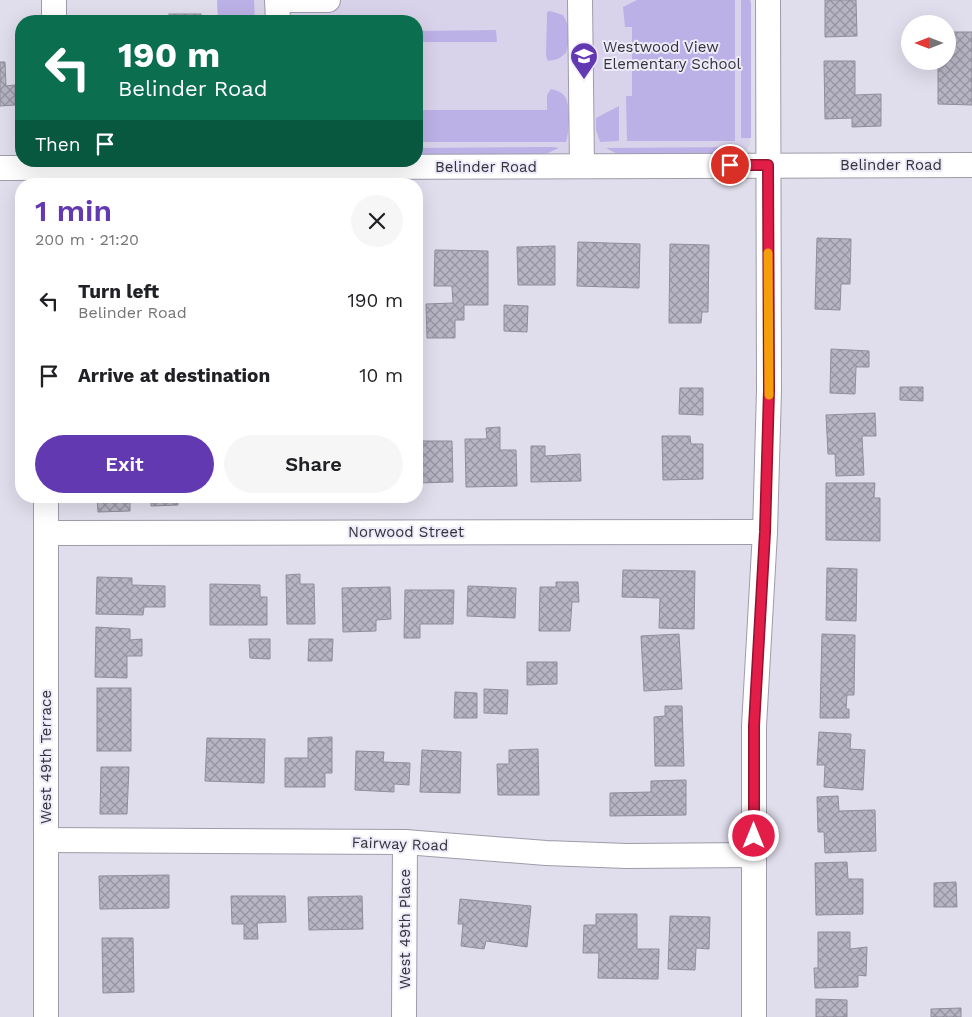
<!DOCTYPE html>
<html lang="en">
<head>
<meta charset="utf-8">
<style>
  :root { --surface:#fff; --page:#f6f6f6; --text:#202124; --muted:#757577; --accent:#6339b1 }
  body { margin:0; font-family:"Work Sans",sans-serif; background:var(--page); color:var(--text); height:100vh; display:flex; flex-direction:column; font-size:19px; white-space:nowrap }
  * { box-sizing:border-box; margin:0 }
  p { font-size:16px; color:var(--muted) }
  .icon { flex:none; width:28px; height:28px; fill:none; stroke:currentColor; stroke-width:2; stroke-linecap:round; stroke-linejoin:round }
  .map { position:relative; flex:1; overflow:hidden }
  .panel { position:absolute; left:15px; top:178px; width:408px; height:325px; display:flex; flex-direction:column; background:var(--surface); border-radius:20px; box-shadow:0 5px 20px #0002 }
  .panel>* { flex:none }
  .hud { position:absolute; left:15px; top:15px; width:408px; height:152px; border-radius:20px; box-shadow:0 5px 20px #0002; background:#0b6e4f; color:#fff; overflow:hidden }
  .needle { width:32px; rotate:270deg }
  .tools { position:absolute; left:901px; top:15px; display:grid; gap:10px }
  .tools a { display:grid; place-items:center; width:55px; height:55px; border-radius:50%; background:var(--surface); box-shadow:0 5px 20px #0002; font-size:25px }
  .pin { position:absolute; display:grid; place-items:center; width:42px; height:42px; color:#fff; margin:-21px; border:2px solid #fff; border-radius:50%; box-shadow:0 1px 5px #0007 }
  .me { position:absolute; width:55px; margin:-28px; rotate:0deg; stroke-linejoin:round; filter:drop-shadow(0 0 4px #0008) }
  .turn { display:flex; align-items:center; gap:18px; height:105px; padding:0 20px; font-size:22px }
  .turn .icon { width:65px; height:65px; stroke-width:2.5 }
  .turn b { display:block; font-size:35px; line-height:42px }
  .then { display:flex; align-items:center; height:48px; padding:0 20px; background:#0003; gap:10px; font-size:19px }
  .round { display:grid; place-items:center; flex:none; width:52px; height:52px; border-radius:26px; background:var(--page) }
  .summary { display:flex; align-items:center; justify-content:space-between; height:85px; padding:0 20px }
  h1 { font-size:30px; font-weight:600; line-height:38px; color:var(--accent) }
  .button { display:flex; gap:10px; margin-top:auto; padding:10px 20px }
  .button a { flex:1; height:58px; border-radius:30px; background:var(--accent); color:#fff; font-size:20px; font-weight:600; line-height:58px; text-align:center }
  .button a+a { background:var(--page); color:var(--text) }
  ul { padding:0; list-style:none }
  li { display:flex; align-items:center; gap:15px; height:75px; padding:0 20px }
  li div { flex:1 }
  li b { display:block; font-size:19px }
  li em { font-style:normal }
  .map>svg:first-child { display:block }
</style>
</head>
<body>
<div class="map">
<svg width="972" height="1017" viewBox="0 0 972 1017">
  <defs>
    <pattern id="building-cross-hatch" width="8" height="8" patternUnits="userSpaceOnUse" patternTransform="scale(1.25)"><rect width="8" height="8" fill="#b7b4c4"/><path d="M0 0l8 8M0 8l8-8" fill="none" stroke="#9693a0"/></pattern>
  </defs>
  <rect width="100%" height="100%" fill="#e0ddec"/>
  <polygon fill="#d8d3ea" points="217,0 751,0 750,144 746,152 742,154 416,157 416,21 218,21"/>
  <g fill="#bcb1e6">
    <polygon points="217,0 254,0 255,21 218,21"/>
    <polygon points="637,0 735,0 735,141 627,141 626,96 632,96 632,27 625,27 623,7"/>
    <polygon points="741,0 750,0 751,4 751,138 741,138"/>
    <path d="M550,11L563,15C570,25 570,42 566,53L558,59L548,61L546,56L547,15V12Z"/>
    <polygon points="496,30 497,42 416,42 416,31"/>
    <path d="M551,89C556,90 562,92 565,97C571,105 569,133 566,142H416V110H547V95Z"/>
    <polygon points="619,106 619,141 600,142 596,130 596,118"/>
    <polygon points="553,147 559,148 541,156 416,157 416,148"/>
    <polygon points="740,147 742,154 619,155 606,148"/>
  </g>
  <g fill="url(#building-cross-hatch)" stroke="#908d9c">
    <polygon points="825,0 856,0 857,36 825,37"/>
    <rect x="169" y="14" width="32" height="7"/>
    <polygon points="948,32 972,32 972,105 938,104 938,61 948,61"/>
    <polygon points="824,61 855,61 855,95 881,94 881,126 852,127 852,118 825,119"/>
    <polygon points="0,62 5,62 6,86 15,85 15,105 0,106"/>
    <polygon points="817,238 851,239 850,284 841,284 840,310 815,309"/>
    <polygon points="578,242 640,244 639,288 577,286"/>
    <polygon points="670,244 709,245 708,312 702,312 701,323 669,323"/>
    <polygon points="555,246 555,285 518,285 517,247"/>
    <polygon points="435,250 488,251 488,305 464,305 464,320 455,320 455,338 427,338 426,304 453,303 452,286 434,286"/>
    <polygon points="504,305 528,306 527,332 504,331"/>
    <polygon points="831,349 869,351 869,367 856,367 855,394 830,393"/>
    <polygon points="900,387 923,387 923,401 900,400"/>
    <polygon points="680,388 703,388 703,415 679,414"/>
    <polygon points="875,413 876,436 862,436 864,475 836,476 835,454 828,454 826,415"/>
    <polygon points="500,427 500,450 516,450 517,486 466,487 465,439 487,439 486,428"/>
    <polygon points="662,436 690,436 691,444 703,444 703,479 663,480"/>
    <polygon points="416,441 452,441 453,482 416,483"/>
    <polygon points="531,446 545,446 545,456 580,454 581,481 531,482"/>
    <polygon points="826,483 875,483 874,498 880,498 880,541 826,540"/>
    <polygon points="97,496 130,496 130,511 98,512"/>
    <polygon points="151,496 177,496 178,505 151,506"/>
    <polygon points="827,568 857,569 856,621 826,620"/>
    <polygon points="623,570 695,571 694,629 659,628 660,598 622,597"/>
    <polygon points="300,574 300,584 314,584 315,624 287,624 286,575"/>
    <polygon points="97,577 132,578 132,585 165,586 165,607 144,607 143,615 96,614"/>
    <polygon points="556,582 578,582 579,602 572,602 570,631 539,631 540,587 556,587"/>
    <polygon points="210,584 260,585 260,597 267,597 267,625 210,625"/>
    <polygon points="468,586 516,588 515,618 467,616"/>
    <polygon points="390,587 391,619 376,620 376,631 343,632 342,588"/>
    <polygon points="405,590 454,590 453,624 420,624 420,638 404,638"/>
    <polygon points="96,627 130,629 130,640 142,639 142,656 127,656 127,678 95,677"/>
    <polygon points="679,634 682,689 644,691 641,636"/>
    <polygon points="822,634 855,635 854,695 847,695 846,709 849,709 849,718 820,718"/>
    <polygon points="249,639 270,639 270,659 250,658"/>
    <polygon points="309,639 333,639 332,661 308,661"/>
    <polygon points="527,662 557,662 557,684 527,685"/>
    <rect x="97" y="688" width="34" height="63"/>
    <polygon points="484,689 508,690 507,714 484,713"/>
    <polygon points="455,692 477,693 477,718 454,718"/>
    <polygon points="665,706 682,706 684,766 655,766 654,717 665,716"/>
    <polygon points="819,732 851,734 850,749 865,750 863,790 824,787 825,765 817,765"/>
    <polygon points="332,737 332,773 325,773 325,787 285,787 285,758 308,758 308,738"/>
    <polygon points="207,738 265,739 264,783 205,781"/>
    <polygon points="538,749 539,795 498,795 497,764 509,764 509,750"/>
    <polygon points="422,750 461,752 460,793 420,792"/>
    <polygon points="356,751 384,752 383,762 410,763 409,785 394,784 394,792 355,790"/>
    <polygon points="101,767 129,767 127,814 100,814"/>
    <polygon points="686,780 686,815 610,816 610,793 651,792 651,781"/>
    <polygon points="838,796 839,811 875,810 876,851 825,853 824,832 818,832 817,797"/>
    <polygon points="847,862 848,879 863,879 863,914 816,915 815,863"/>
    <polygon points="169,875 169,908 100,909 99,876"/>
    <polygon points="956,882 957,907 934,907 934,883"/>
    <polygon points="231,896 285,896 286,922 257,923 258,939 244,939 244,924 232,924"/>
    <polygon points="362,896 363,929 309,930 308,897"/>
    <polygon points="460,899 531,906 527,947 486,941 484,949 461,946 463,924 458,924"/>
    <polygon points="596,914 637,914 637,949 659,949 658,979 598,978 599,953 583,953 584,925 596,925"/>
    <polygon points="670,916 710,917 709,949 696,948 695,970 668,969"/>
    <polygon points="818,932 850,932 850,949 867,947 866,976 858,975 858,987 815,988 814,968 818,968"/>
    <polygon points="102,938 133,938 134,992 103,993"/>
    <polygon points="816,999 847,1000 847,1017 816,1017"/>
    <polygon points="961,1008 961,1017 931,1017 931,1009"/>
  </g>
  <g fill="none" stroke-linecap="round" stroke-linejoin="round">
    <g stroke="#9e9baa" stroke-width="26">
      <g id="minor">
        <polyline points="54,0 54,21"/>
        <polyline points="580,0 582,166"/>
        <polyline points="278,21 277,0 328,0"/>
        <polyline points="0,168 972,165"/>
        <polyline points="46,533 765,532"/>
        <polyline points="46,840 405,842 546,853 627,856 754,855"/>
        <polyline points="46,1017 46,496"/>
        <polyline points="404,1017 405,842"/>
        <polyline points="754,1017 754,726 765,532 769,390 768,0"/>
      </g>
    </g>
    <use href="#minor" stroke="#fff" stroke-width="24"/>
  </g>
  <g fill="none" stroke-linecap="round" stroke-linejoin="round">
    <g stroke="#92132f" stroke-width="12">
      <polyline id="route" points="730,165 768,165 769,390 765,532 754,726 754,836"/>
    </g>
    <use href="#route" stroke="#e11d48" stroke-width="9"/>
    <polyline stroke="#f59e0b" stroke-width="9" points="768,253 769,395"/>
  </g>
  <defs>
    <g id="school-pin" transform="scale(1.4375)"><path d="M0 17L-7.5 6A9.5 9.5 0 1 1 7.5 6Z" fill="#6339b1" stroke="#edeafa"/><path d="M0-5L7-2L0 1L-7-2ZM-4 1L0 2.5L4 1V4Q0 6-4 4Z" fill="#fff"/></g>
  </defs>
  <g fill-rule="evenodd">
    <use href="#school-pin" x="584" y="56"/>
  </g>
  <g text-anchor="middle" stroke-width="4" stroke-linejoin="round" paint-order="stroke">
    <g font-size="15" fill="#343339" stroke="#edeafa" text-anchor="start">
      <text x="603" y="52">Westwood View<tspan x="603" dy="17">Elementary School</tspan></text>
    </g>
    <g font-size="15" fill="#343339" stroke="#edeafa">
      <text x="891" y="170">Belinder Road</text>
      <text x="486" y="172">Belinder Road</text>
      <text x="406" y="537">Norwood Street</text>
      <text transform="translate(46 757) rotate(-90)" y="5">West 49th Terrace</text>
      <text transform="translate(400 844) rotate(2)" y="5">Fairway Road</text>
      <text transform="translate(405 929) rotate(-90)" y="5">West 49th Place</text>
    </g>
  </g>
</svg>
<div class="tools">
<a><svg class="needle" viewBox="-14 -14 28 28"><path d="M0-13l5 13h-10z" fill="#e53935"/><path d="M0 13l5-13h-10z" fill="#757577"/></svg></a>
</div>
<div class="pin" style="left:730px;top:165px;background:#d93025"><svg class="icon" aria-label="arrive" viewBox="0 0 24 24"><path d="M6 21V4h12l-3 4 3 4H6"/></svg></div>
<svg class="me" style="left:754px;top:836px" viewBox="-20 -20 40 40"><circle r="17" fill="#e11d48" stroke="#fff" stroke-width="3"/><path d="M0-11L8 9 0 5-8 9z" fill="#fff"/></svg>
<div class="hud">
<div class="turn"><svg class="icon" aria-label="left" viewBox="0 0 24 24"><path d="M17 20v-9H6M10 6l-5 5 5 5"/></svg><div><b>190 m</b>Belinder Road</div></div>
<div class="then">Then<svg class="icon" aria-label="arrive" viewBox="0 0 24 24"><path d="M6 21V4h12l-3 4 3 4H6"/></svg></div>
</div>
<section class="panel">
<div class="summary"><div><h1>1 min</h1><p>200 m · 21:20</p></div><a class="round"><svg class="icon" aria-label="close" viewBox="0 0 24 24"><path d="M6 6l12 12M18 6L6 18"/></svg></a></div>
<ul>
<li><svg class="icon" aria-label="left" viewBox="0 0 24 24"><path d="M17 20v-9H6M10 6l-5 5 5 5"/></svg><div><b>Turn left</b><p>Belinder Road</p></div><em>190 m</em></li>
<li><svg class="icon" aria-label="arrive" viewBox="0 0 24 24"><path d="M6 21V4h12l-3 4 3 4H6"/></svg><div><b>Arrive at destination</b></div><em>10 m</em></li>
</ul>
<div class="button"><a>Exit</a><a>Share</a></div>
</section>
</div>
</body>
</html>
